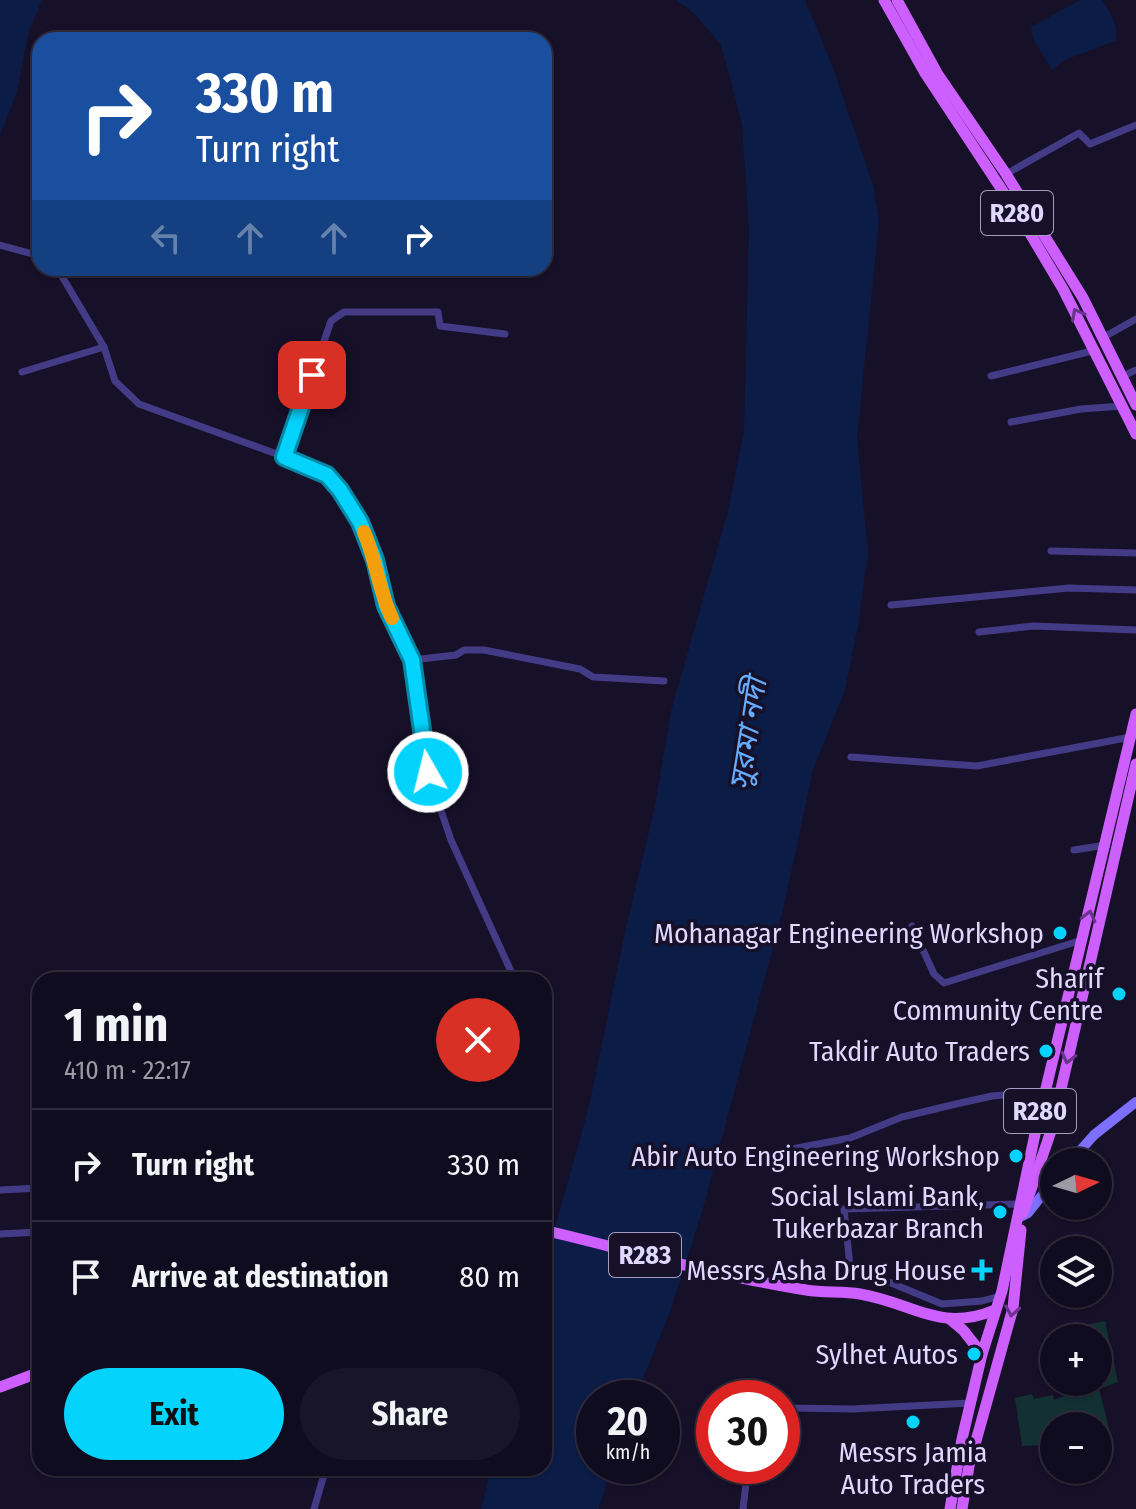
<!DOCTYPE html>
<html lang="en">
<head>
<meta charset="utf-8">
<style>
  :root { --surface:#100c1f; --page:#191528; --text:#f1f3f6; --muted:#9c9ba4; --line:#302c3d; --accent:#04d3fe }
  body { margin:0; font-family:"Fira Sans Condensed","Noto Sans Bengali",sans-serif; background:var(--page); color:var(--text); height:100vh; display:flex; flex-direction:column; font-size:30px; white-space:nowrap }
  * { box-sizing:border-box; margin:0 }
  p { font-size:26px; color:var(--muted) }
  .icon { flex:none; width:44px; height:44px; fill:none; stroke:currentColor; stroke-width:2; stroke-linecap:round; stroke-linejoin:round }
  .map { position:relative; flex:1; overflow:hidden }
  .panel { position:absolute; left:32px; top:972px; width:520px; height:504px; display:flex; flex-direction:column; background:var(--surface); border-radius:24px; box-shadow:0 2px 6px #0004,0 0 0 2px var(--line) }
  .panel>* { flex:none }
  .top-card { position:absolute; left:32px; top:32px; width:520px; height:244px; border-radius:24px; box-shadow:0 2px 6px #0004,0 0 0 2px var(--line); background:#1a4fa0; color:#fff; overflow:hidden }
  .needle { width:52px; rotate:85deg }
  .buttons { position:absolute; left:1040px; top:1148px; display:grid; gap:16px }
  .buttons a { display:grid; place-items:center; width:72px; height:72px; border-radius:50%; background:var(--surface); box-shadow:0 2px 6px #0004,0 0 0 2px var(--line); font-size:40px }
  .speed { position:absolute; left:576px; top:1380px; display:flex; gap:16px; font-size:40px; font-weight:700; text-align:center }
  .speed>* { display:grid; place-content:center; width:104px; height:104px; border-radius:50%; background:var(--surface); box-shadow:0 2px 6px #0004,0 0 0 2px var(--line); line-height:1 }
  .speed small { font-size:20px; font-weight:400 }
  .speed .limit { border:12px solid #d22; background:#fff; color:#111 }
  .pin { position:absolute; display:grid; place-items:center; width:68px; height:68px; color:#fff; margin:-34px; border-radius:16px; box-shadow:0 4px 12px #0006 }
  .me { position:absolute; width:88px; margin:-44px; rotate:352deg; stroke-linejoin:round; filter:drop-shadow(0 0 6px #0008) }
  .turn { display:flex; align-items:center; gap:28px; height:168px; padding:0 32px; font-size:36px }
  .turn .icon { width:104px; height:104px; stroke-width:2.5 }
  .turn b { display:block; font-size:56px; line-height:68px }
  .lanes { display:flex; align-items:center; height:76px; padding:0 32px; background:#0003; justify-content:center; gap:40px; direction:ltr }
  .lanes .off { opacity:.35 }
  .round { display:grid; place-items:center; flex:none; width:84px; height:84px; border-radius:42px; background:var(--page) }
  .summary { display:flex; align-items:center; justify-content:space-between; height:136px; padding:0 32px }
  h1 { font-size:48px; font-weight:700; line-height:60px }
  .cta { display:flex; gap:16px; margin-top:auto; padding:16px 32px }
  .cta a { flex:1; height:92px; border-radius:48px; background:var(--accent); color:#111; font-size:32px; font-weight:700; line-height:92px; text-align:center }
  .cta a+a { background:var(--page); color:var(--text) }
  ul { padding:0; list-style:none }
  li { display:flex; align-items:center; gap:24px; height:112px; padding:0 32px; border-top:2px solid var(--line) }
  li div { flex:1 }
  li b { display:block; font-size:30px }
  li em { font-style:normal }
  .map>svg:first-child { display:block }
</style>
</head>
<body>
<div class="map">
<svg width="1136" height="1509" viewBox="0 0 1136 1509">
  <rect width="100%" height="100%" fill="#161029"/>
  <polygon fill="#133133" points="1105,1321 1118,1382 1099,1389 1112,1440 1098,1442 1098,1426 1054,1426 1054,1452 1044,1445 1022,1446 1015,1398 1032,1394 1034,1399 1053,1395 1054,1400 1081,1390 1080,1382 1098,1382 1098,1338 1072,1338 1070,1328"/>
  <g fill="#0b1c47">
    <polygon points="0,0 42,0 28,34 17,92 0,136"/>
    <polygon points="676,0 805,0 830,60 873,184 879,221 857,438 868,553 858,626 845,690 813,770 783,910 704,1205 670,1312 635,1398 594,1398 594,1466 611,1466 599,1509 481,1509 491,1468 544,1468 544,1267 589,1106 625,932 655,806 671,711 728,511 744,430 749,230 742,124 721,45 694,13"/>
    <path d="M1080,0H1102C1111,16 1120,24 1115,41L1065,60L1052,70C1045,55 1033,45 1031,27Z"/>
  </g>
  <g fill="none" stroke-linecap="round" stroke-linejoin="round">
    <g stroke="#443b87" stroke-width="7">
      <polyline points="1006,174 1079,133 1090,144 1136,125"/>
      <polyline points="0,245 40,256"/>
      <path d="M57,268L104,347L115,381L139,404L310,466C357,491 372,550 386,598V606L412,660L428,772L451,840L515,980"/>
      <polyline points="1104,337 1136,319"/>
      <polyline points="22,372 104,347"/>
      <polyline points="991,376 1096,350"/>
      <polyline points="1123,376 1136,370"/>
      <polyline points="1011,422 1081,409 1123,406"/>
      <polyline points="284,457 331,321 344,312 438,312 440,326 505,334"/>
      <polyline points="1051,551 1136,553"/>
      <polyline points="891,605 1069,588 1136,590"/>
      <polyline points="979,632 1033,626 1136,630"/>
      <polyline points="412,660 456,655 464,650 484,650 580,669 593,677 664,681"/>
      <polyline points="851,757 977,766 1131,737"/>
      <polyline points="1074,850 1106,845"/>
      <polyline points="912,926 934,974 944,983 1082,940"/>
      <polyline points="781,1151 850,1138 902,1117 956,1104 992,1096 1061,1090"/>
      <polyline points="0,1190 40,1188"/>
      <polyline points="0,1234 40,1232"/>
      <polyline points="1000,1296 982,1301 942,1304 850,1266 844,1209 1019,1204"/>
      <polyline points="782,1415 786,1408 790,1408 852,1409 971,1403"/>
      <polyline points="314,1509 326,1468"/>
      <polyline points="743,1509 748,1466"/>
    </g>
    <g stroke="#7d6fff" stroke-width="10">
      <polyline points="1070,1162 1094,1135 1136,1102"/>
      <polyline points="1018,1218 1028,1213 1054,1180"/>
    </g>
    <g stroke="#ce5fff" stroke-width="11">
      <polyline points="884,0 925,73 1025,225 1063,289 1136,434"/>
      <polyline points="897,0 937,73 1006,174 1083,298 1136,405"/>
      <polyline points="1023,1213 1052,1128 1136,764"/>
      <path d="M544,1230C631,1251 718,1276 806,1290C824,1293 842,1291 860,1294C914,1303 939,1333 995,1310"/>
      <polyline points="951,1320 963,1330 982,1354"/>
      <polyline points="0,1387 40,1372"/>
      <polyline points="950,1509 962,1439 982,1354 1002,1291 1035,1134 1136,714"/>
      <polyline points="962,1509 969,1466 1013,1308 1021,1230"/>
    </g>
  </g>
  <defs><path id="oneway-chevron" d="M-2-3.5L2.5 0L-2 3.5" fill="none" stroke-width="1.6" stroke-linecap="round" stroke-linejoin="round" transform="scale(2)"/></defs>
  <g stroke="#693489">
    <use href="#oneway-chevron" transform="translate(1077 314) rotate(-118)"/>
    <use href="#oneway-chevron" transform="translate(1089 916) rotate(-76)"/>
    <use href="#oneway-chevron" transform="translate(1068 1058) rotate(104)"/>
    <use href="#oneway-chevron" transform="translate(1012 1311) rotate(100)"/>
  </g>
  <g fill="none" stroke-linecap="round" stroke-linejoin="round">
    <g stroke="#0389a5" stroke-width="20">
      <polyline id="route" points="312,375 284,457 327,475 340,490 360,522 375,560 386,606 412,660 428,772"/>
    </g>
    <use href="#route" stroke="#04d3fe" stroke-width="14"/>
    <path stroke="#f59e0b" stroke-width="14" d="M364,532C376,560 379,592 392,618"/>
  </g>
  <g fill="#04d3fe" stroke="#161029" stroke-width="3">
    <circle cx="1060" cy="933" r="8"/>
    <circle cx="1119" cy="994" r="8"/>
    <circle cx="1046" cy="1051" r="8"/>
    <circle cx="1016" cy="1156" r="8"/>
    <circle cx="1000" cy="1212" r="8"/>
    <path d="M978 1258h8v8h8v8h-8v8h-8v-8h-8v-8h8z"/>
    <circle cx="974" cy="1354" r="8"/>
    <circle cx="913" cy="1422" r="8"/>
  </g>
  <g text-anchor="middle" stroke-width="7" stroke-linejoin="round" paint-order="stroke">
    <g fill="#161029" stroke="#a39cbf" stroke-width="2">
      <rect x="981" y="191" width="72" height="44" rx="6"/>
      <rect x="1004" y="1089" width="72" height="44" rx="6"/>
      <rect x="609" y="1233" width="72" height="44" rx="6"/>
    </g>
    <g font-size="26" font-weight="bold" fill="#dfd8ff">
      <text x="1017" y="222">R280</text>
      <text x="1040" y="1120">R280</text>
      <text x="645" y="1264">R283</text>
    </g>
    <g font-size="28" fill="#dfd8ff" stroke="#161029" text-anchor="end">
      <text x="1044" y="943">Mohanagar Engineering Workshop</text>
      <text x="1103" y="988">Sharif<tspan x="1103" dy="32">Community Centre</tspan></text>
      <text x="1030" y="1061">Takdir Auto Traders</text>
      <text x="1000" y="1166">Abir Auto Engineering Workshop</text>
      <text x="984" y="1206">Social Islami Bank,<tspan x="984" dy="32">Tukerbazar Branch</tspan></text>
      <text x="966" y="1280">Messrs Asha Drug House</text>
      <text x="958" y="1364">Sylhet Autos</text>
      <text x="913" y="1462" text-anchor="middle">Messrs Jamia<tspan x="913" dy="32">Auto Traders</tspan></text>
    </g>
    <g font-size="30" font-style="italic" fill="#66adff" stroke="#161029">
      <text transform="translate(748 734) rotate(-81)" y="10">সুরমা নদী</text>
    </g>
  </g>
</svg>
<div class="buttons">
<a><svg class="needle" viewBox="-14 -14 28 28"><path d="M0-13l5 13h-10z" fill="#e53935"/><path d="M0 13l5-13h-10z" fill="#9c9ba4"/></svg></a>
<a><svg class="icon" aria-label="layers" viewBox="0 0 24 24"><path d="M12 4l9 5-9 5-9-5zM3 14l9 5 9-5"/></svg></a>
<a>+</a>
<a>−</a>
</div>
<div class="speed"><div>20<small>km/h</small></div><div class="limit">30</div></div>
<div class="pin" style="left:312px;top:375px;background:#d93025"><svg class="icon" aria-label="arrive" viewBox="0 0 24 24"><path d="M6 21V4h12l-3 4 3 4H6"/></svg></div>
<svg class="me" style="left:428px;top:772px" viewBox="-20 -20 40 40"><circle r="17" fill="#04d3fe" stroke="#fff" stroke-width="3"/><path d="M0-11L8 9 0 5-8 9z" fill="#fff"/></svg>
<div class="top-card">
<div class="turn"><svg class="icon" aria-label="right" viewBox="0 0 24 24"><path d="M7 20v-9h11M14 6l5 5-5 5"/></svg><div><b>330 m</b>Turn right</div></div>
<div class="lanes"><svg class="icon off" aria-label="left" viewBox="0 0 24 24"><path d="M17 20v-9H6M10 6l-5 5 5 5"/></svg><svg class="icon off" aria-label="ahead" viewBox="0 0 24 24"><path d="M12 20V5M6 11l6-6 6 6"/></svg><svg class="icon off" aria-label="ahead" viewBox="0 0 24 24"><path d="M12 20V5M6 11l6-6 6 6"/></svg><svg class="icon" aria-label="right" viewBox="0 0 24 24"><path d="M7 20v-9h11M14 6l5 5-5 5"/></svg></div>
</div>
<section class="panel">
<div class="summary"><div><h1>1 min</h1><p>410 m · 22:17</p></div><a class="round" style="background:#d93025;color:#fff"><svg class="icon" aria-label="close" viewBox="0 0 24 24"><path d="M6 6l12 12M18 6L6 18"/></svg></a></div>
<ul>
<li><svg class="icon" aria-label="right" viewBox="0 0 24 24"><path d="M7 20v-9h11M14 6l5 5-5 5"/></svg><div><b>Turn right</b></div><em>330 m</em></li>
<li><svg class="icon" aria-label="arrive" viewBox="0 0 24 24"><path d="M6 21V4h12l-3 4 3 4H6"/></svg><div><b>Arrive at destination</b></div><em>80 m</em></li>
</ul>
<div class="cta"><a>Exit</a><a>Share</a></div>
</section>
</div>
</body>
</html>
